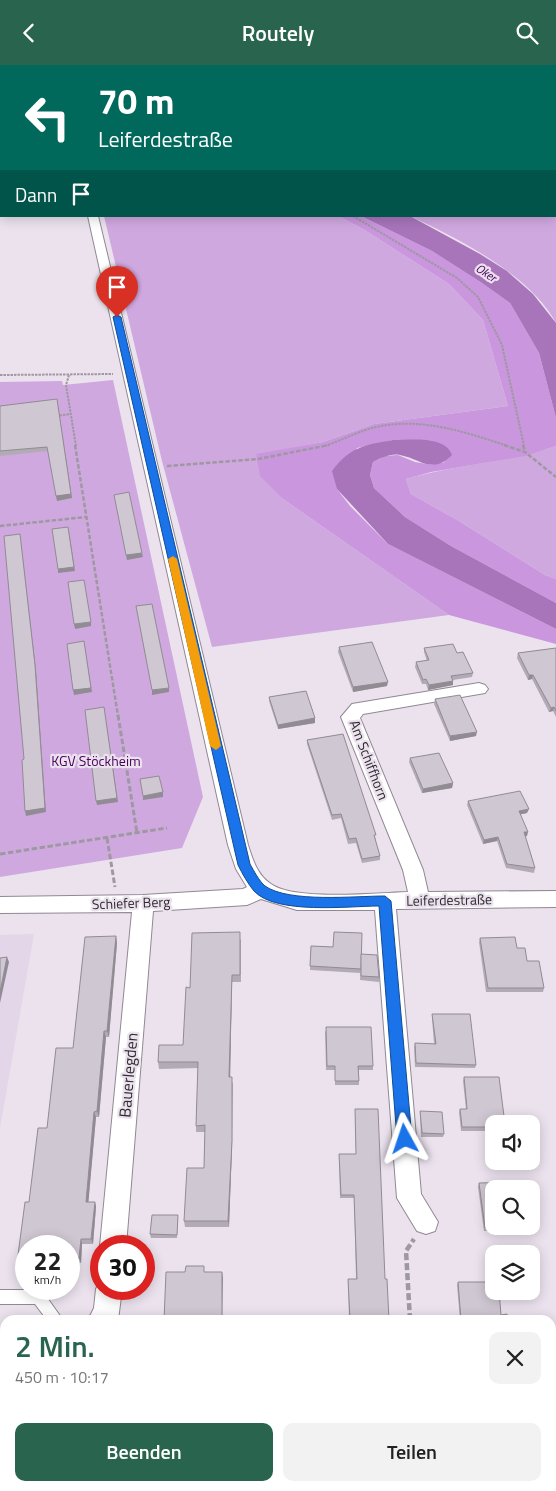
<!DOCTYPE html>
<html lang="de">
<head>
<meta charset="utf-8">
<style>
  :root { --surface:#fff; --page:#f2f2f2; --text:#222; --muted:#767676; --accent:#29644f }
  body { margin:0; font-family:"Titillium Web",sans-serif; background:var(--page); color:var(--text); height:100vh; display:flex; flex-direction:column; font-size:19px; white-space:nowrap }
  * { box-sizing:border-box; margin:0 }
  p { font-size:16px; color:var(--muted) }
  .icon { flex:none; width:28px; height:28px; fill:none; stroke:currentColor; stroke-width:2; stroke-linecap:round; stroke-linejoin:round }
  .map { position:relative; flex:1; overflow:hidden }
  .sheet { position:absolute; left:0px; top:1250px; width:556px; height:176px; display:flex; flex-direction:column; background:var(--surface); border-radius:15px 15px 0 0; box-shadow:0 2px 12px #0003 }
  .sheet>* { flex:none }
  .hud { position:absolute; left:0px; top:0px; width:556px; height:152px; box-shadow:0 2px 12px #0003; background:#00695c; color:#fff; overflow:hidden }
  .tools { position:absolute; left:485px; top:1050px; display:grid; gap:10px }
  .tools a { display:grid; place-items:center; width:55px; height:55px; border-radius:10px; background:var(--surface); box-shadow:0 2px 12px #0003; font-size:25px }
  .speed { position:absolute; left:15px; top:1170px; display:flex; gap:10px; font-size:25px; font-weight:700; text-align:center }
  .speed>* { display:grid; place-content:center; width:65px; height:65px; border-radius:50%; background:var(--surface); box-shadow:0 2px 12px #0003; line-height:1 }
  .speed small { font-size:12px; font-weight:400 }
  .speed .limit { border:8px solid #d22; background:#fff; color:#111 }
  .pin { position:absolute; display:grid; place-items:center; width:42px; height:42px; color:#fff; margin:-51px -21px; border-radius:50% 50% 50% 0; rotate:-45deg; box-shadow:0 0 5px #0007 }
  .pin .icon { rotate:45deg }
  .me { position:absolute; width:55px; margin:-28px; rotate:355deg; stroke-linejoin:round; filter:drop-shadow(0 0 4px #0008) }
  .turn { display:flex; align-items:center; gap:18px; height:105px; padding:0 15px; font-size:22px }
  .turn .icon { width:65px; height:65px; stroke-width:2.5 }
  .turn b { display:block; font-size:35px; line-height:42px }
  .then { display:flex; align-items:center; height:48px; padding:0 15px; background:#0003; gap:10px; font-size:19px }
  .round { display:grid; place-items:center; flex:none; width:52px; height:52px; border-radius:10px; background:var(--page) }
  .head { display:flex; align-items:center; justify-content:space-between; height:85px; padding:0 15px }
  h1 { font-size:30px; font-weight:600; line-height:38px; color:var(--accent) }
  .action { display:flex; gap:10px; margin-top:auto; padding:10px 15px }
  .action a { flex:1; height:58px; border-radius:10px; background:var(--accent); color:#fff; font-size:20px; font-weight:600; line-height:58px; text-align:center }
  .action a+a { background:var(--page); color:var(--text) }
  header { display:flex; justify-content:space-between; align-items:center; height:65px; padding:0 15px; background:var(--accent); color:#fff; font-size:22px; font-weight:600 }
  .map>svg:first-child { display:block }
</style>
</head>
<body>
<header><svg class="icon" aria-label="back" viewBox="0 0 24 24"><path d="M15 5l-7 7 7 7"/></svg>Routely<svg class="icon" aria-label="search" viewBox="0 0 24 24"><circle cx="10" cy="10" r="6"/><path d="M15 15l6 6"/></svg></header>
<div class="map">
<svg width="556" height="1426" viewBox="0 0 556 1426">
  <rect width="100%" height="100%" fill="#ebe2ee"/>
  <polygon fill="#e3d6e8" points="34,869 0,1063 0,870"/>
  <g fill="#d0a8e0">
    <path d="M104,0H556V258C531,210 457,173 410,151H555V1Z"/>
    <polygon points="104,151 338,151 363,164 449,219 483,255 508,341 374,359 323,377 256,390 283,434 449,550 212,582 162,396"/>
    <polygon points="113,315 203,732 182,783 0,812 0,317 62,316 63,320"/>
    <path d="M556,381V514L545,510L459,456L411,429L406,414C456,400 507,397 556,381Z"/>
  </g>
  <polygon fill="#ca96de" points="338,151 361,151 432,186 482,218 510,238 539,288 556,353 556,381 525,391 431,407 406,414 411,429 459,456 545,510 556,514 556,538 451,481 405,452 374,423 370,410 373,397 385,391 398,390 415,397 432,400 445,397 393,375 357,383 337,424 350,441 388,479 556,564 556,579 449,550 283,434 260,411 256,389 323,377 374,359 508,341 483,255 449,219 363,164"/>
  <g fill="#a875bb">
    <polygon points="361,151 410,151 480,189 507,206 533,229 556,258 556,353 539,288 510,238 482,218 432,186"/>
    <path d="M393,375C410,375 445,370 452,390C432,410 421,394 400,390C391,388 381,393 373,397L370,410L374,423L405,452L451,481L556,538V564L388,479L337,424L332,406C350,382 364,380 393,375Z"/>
  </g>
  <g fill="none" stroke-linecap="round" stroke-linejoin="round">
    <g stroke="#908893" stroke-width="2">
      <polygon id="lane" points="0,1225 38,1225 43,1227 63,1255 47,1255 35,1239 0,1239"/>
    </g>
    <g stroke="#908893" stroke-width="2">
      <g id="street">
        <path d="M88,151H98L248,780C253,795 257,810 271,819C295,836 376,828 408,827L403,805L341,652L352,639L358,638L479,618L485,620L488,624L485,628L363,649L360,653L423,805L428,827L556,826V842L396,844L421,1129L438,1157L435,1166L426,1169L417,1166L397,1133L375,845H297L261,834L247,840L153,846L126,1181H101V1183L100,1181L132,847L0,848V832L143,830L243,824L247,822L236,804L228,780Z"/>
        <polygon points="101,1214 101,1224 122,1224 118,1255 88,1255 94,1243 96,1224"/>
      </g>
    </g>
    <g stroke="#9e98a1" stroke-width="2" stroke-dasharray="2.5 1" stroke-linecap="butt">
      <polyline points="370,0 373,1"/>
      <polyline points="353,151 457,213 478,232 502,280 524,381"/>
      <polyline points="0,310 113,309"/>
      <polyline points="69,310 66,320 76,381"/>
      <polyline points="56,351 70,349"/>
      <path d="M325,381C342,375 359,366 376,362C422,352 465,367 508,381"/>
    </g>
    <g stroke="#9e98a1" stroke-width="2.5" stroke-dasharray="4.5 2" stroke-linecap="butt">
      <polyline points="75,380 118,651"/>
      <polyline points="504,380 525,387 556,412"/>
      <polyline points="523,380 525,387"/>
      <polyline points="167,401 258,394 329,380"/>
      <polyline points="0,461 86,452"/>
    </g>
    <g stroke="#9e98a1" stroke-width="3" stroke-dasharray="5.5 2.5" stroke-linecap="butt">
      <polyline points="118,650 137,768"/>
      <polyline points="107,773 115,822"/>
      <polyline points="0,789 167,763"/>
    </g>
    <g stroke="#9e98a1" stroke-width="4.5" stroke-dasharray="7 3" stroke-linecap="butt">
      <polyline points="410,1255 406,1186 414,1174"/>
      <polyline points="435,1421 436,1426"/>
    </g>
    <use href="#lane" fill="#fff" fill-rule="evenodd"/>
    <use href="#street" fill="#fff" fill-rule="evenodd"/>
  </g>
  <g fill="#b2abb5">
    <polygon points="57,334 72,433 57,436 48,386 0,391 0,341"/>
    <polygon points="339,582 387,621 353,627 338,587"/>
    <polygon points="424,583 457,588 473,608 472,612 453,615 453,620 428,625 426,619 422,619 415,602 416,597 427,596 424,587"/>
    <polygon points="556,583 556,652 553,646 549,647 532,614 528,615 517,593 518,588"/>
    <polygon points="269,632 315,653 315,658 278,664 269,636"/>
    <polygon points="435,634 476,671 450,676 434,639"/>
    <polygon points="307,675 376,774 375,774 380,791 380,795 362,798 356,778 348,779 341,753 332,755 307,679"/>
    <polygon points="410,693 453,718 452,723 422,728 409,697"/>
    <polygon points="468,736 527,748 520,749 527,771 525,771 535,803 534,808 506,803 497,776 483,779 467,740"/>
    <polygon points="116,871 117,878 109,972 106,972 99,1052 96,1052 88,1137 95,1137 96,1142 93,1179 82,1179 81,1198 71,1198 69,1209 69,1181 26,1181 26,1210 18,1210 16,1205 29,1137 47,1063"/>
    <polygon points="480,873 517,883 544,923 543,927 486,927 479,877"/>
    <polygon points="241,874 241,917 232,917 230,1012 233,1019 232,1082 229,1162 185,1162 184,1156 204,1103 205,1067 196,1067 196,1061 198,1003 159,1004 158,997 183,980 190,923"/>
    <polygon points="311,881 333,882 361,904 360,908 310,905"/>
    <polygon points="361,893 379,912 379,917 360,915"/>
    <polygon points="432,949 476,1000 475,1003 415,1002 414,982 415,978 434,979 432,953"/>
    <polygon points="325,966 373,1001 373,1005 359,1005 359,1020 335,1020 335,1005 326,1005"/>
    <polygon points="464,1012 494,1059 494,1066 461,1066 459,1047 460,1044 466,1044 463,1016"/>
    <polygon points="355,1044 385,1214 389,1255 349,1255 348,1214 356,1214 354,1133 340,1133 339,1093 339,1089 356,1089"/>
    <polygon points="420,1046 444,1069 443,1072 421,1072 420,1050"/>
    <polygon points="479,1118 527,1161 525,1165 484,1166 478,1122"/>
    <polygon points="178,1154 177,1173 151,1173 150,1169"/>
    <polygon points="458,1217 501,1250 508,1255 460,1255 457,1220"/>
  </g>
  <g fill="#918b93">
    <polygon points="57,334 72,433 57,436 56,431"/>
    <polygon points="69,466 75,506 58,508 58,504"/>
    <polygon points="20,469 36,605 46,747 26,751 25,746"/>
    <polygon points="142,488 143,492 127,495 126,490"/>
    <polygon points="91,557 91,561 75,564 74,559"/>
    <polygon points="84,576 92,627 74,630 73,625"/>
    <polygon points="529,610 533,610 532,614 528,615"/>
    <polygon points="453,616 453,620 428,625 429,620"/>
    <polygon points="388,617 387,621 353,627 353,622"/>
    <polygon points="169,623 169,627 152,630 152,625"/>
    <polygon points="104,642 118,737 97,740 96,736"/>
    <polygon points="554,642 553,646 549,647 551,643"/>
    <polygon points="315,653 315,658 278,664 278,660"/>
    <polygon points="477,667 476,671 450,676 450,671"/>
    <polygon points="453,718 452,723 422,728 423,724"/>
    <polygon points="163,727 163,732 143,735 143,731"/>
    <polygon points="529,744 527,748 518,750 519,746"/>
    <polygon points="524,767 528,767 527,771 523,772"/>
    <polygon points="498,772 497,776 483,779 484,775"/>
    <polygon points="116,871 117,878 109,972 107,966"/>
    <polygon points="7,892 9,897 0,938 0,927"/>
    <polygon points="232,910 232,917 230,1019 229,1012"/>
    <polygon points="104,966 106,972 99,1052 97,1046"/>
    <polygon points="232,1012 232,1082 229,1162 228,1156"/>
    <polygon points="94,1047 96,1052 88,1142 86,1137"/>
    <polygon points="95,1137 96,1142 93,1179 91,1174"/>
    <polygon points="81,1174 82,1179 81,1198 79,1193"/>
    <polygon points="69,1193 71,1198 69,1209"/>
    <polygon points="222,1207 223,1213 222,1255"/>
    <polygon points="5,1413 5,1421 7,1421 6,1426 3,1426"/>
  </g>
  <g fill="#cfc7d2" stroke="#918b93">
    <polygon points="57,334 71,429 56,431 47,382 0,386 0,341"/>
    <polygon points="129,427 142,488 126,490 114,430"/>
    <polygon points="68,462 74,502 58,504 52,464"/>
    <polygon points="20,469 35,600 45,743 25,746 22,695 24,694 4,471"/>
    <polygon points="84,515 91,557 74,559 68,517"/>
    <polygon points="152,539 169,623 152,625 136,541"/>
    <polygon points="84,576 91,623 73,625 67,579"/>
    <polygon points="372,577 388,617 353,622 339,582"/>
    <polygon points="453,579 457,588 463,587 473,608 451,611 453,616 429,620 426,614 423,615 416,597 429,595 424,583"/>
    <polygon points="556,583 556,646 554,642 551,643 533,610 529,610 518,588"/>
    <polygon points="306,626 315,653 278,660 269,632"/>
    <polygon points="460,630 477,667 450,671 435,634"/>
    <polygon points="104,642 117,733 96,736 85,645"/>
    <polygon points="343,669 376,770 374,770 380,791 362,794 356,773 349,774 341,749 332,750 307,675"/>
    <polygon points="439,688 453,718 423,724 410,693"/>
    <polygon points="159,711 163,727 143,731 140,714"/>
    <polygon points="520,726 529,744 519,746 528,767 524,767 535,803 507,799 498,772 484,775 468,736"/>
    <polygon points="240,867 240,910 232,910 229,1012 232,1012 232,1076 228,1156 184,1156 187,1103 204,1103 205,1060 196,1061 198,997 158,997 159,980 183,980 186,922 190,923 192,868"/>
    <polygon points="334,867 362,868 361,904 310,901 311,881 333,882"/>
    <polygon points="116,871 107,966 104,966 97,1046 94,1047 86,1137 95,1137 91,1174 81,1174 79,1193 69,1193 69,1194 69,1181 26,1181 26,1205 16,1205 25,1137 29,1137 38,1063 47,1063 56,983 73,983 85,872"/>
    <polygon points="515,872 517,883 525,883 527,896 539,896 544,923 488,923 480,873"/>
    <polygon points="361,889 377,890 379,912 361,911"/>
    <polygon points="7,892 0,927 0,893"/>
    <polygon points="432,949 470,949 476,1000 416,998 415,978 436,979"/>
    <polygon points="326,962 371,962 373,1001 358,1001 359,1016 335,1016 335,1001 327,1001"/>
    <polygon points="464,1012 499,1012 505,1059 494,1059 494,1062 462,1062 460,1044 467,1044"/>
    <polygon points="355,1044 378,1044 385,1214 387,1214 389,1255 350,1255 348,1214 357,1214 354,1130 341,1130 339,1089 356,1089"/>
    <polygon points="420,1046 442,1047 444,1069 422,1068"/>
    <polygon points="519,1117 520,1124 494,1124 494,1161 527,1162 485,1163 479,1118"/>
    <polygon points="152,1150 178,1150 177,1170 150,1169"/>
    <polygon points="186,1201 204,1201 204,1207 222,1207 222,1255 164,1255 166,1207 185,1207"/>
    <polygon points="458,1217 494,1217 494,1226 499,1226 501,1250 507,1249 508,1255 461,1255"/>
    <polygon points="551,1357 556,1372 556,1394 551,1396"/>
    <polygon points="0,1399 5,1400 5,1413 3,1426 0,1426"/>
    <polygon points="343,1421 390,1421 391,1426 344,1426"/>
  </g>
  <path fill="#1a73e8" stroke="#114b97" d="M117,250L121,252L250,799C254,806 259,816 265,821C289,838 355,831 385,831L391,836L412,1074L410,1079L405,1081L400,1079L397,1074L379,841C349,841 276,850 254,826C248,819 242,808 238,800L113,252Z"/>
  <polygon fill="#f59e0b" points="173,491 177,494 221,681 216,685 210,681 168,494"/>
  <g text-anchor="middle" stroke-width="4.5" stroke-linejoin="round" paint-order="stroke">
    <g font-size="12" font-style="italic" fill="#49015d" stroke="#ebe2ee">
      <text transform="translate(486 208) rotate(34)" y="4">Oker</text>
    </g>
    <g font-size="14" fill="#2f2c31" stroke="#ebe2ee">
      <text transform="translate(369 695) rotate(69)" y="5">Am Schiffhorn</text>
      <text transform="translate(449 835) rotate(-1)" y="5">Leiferdestraße</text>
      <text transform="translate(131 838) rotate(-2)" y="5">Schiefer Berg</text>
    </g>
    <g font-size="14" fill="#4b035f" stroke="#ebe2ee">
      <text x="96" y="701">KGV Stöckheim</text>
    </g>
    <g font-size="16" fill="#2f2c31" stroke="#ebe2ee">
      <text transform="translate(128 1010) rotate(-85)" y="6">Bauerlegden</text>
    </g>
  </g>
</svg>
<div class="tools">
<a><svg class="icon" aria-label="sound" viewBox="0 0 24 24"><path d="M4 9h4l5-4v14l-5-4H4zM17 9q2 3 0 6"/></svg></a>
<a><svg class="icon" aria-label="search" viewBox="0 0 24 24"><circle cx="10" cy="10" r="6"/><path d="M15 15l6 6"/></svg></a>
<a><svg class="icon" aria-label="layers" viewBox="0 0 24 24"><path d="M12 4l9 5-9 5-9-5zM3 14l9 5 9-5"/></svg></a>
</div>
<div class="speed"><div>22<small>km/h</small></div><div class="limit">30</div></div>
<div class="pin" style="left:117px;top:252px;background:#d93025"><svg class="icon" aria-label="arrive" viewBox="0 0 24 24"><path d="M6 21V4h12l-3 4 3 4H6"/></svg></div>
<svg class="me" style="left:405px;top:1074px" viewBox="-20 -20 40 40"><path d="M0-17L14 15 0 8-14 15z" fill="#1a73e8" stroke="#fff" stroke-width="4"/></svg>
<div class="hud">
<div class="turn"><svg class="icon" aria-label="left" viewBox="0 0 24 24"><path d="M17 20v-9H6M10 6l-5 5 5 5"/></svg><div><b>70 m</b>Leiferdestraße</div></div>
<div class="then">Dann<svg class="icon" aria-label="arrive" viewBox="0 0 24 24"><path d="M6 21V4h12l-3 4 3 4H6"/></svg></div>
</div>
<section class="sheet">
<div class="head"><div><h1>2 Min.</h1><p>450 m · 10:17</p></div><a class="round"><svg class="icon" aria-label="close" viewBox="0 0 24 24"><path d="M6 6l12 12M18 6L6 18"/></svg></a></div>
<div class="action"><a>Beenden</a><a>Teilen</a></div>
</section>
</div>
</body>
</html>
